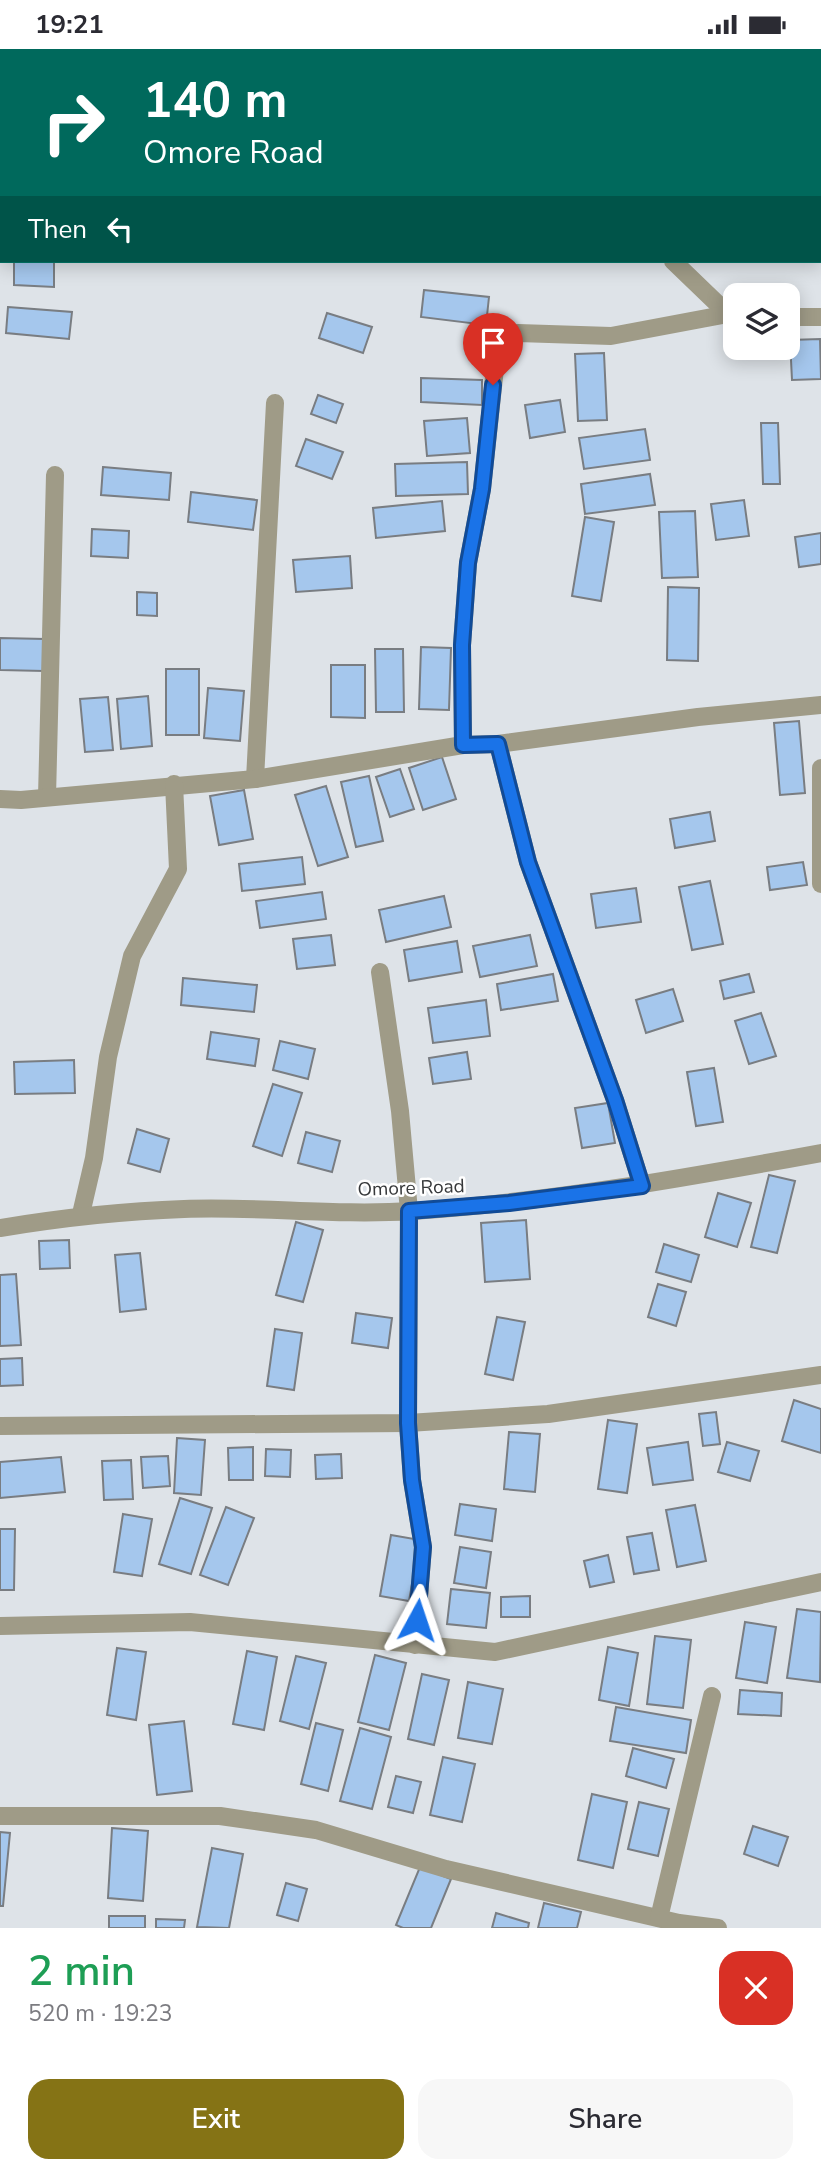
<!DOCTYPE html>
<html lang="en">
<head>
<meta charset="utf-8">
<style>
  :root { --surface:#fff; --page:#f7f7f7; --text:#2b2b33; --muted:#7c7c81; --accent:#857315 }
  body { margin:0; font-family:"Nunito Sans",sans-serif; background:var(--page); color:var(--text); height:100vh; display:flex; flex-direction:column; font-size:26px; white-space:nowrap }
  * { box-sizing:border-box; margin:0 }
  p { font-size:23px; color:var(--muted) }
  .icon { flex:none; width:38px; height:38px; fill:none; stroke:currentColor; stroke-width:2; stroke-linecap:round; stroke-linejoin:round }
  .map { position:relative; height:1879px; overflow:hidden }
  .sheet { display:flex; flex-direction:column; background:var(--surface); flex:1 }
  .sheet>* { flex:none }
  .banner { position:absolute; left:0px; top:0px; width:822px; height:214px; box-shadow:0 4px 18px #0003; background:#00695c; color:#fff; overflow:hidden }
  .controls { position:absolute; left:723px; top:234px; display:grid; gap:14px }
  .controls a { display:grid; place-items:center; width:77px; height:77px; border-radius:14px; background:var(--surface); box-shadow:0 4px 18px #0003; font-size:35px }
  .pin { position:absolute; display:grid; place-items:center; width:60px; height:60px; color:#fff; margin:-72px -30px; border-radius:50% 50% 50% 0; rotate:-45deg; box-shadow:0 0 7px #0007 }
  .pin .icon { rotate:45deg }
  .me { position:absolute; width:77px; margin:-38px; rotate:5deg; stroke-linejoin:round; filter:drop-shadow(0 0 5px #0008) }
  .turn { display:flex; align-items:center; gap:24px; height:147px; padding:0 28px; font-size:32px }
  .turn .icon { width:91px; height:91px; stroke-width:2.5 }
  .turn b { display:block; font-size:49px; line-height:60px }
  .then { display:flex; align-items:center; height:66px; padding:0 28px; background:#0003; gap:14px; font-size:26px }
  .round { display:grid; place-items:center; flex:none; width:74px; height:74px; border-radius:21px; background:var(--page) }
  .overview { display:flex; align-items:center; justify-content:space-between; height:119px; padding:0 28px }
  h1 { font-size:42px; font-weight:600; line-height:52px; color:#1e9e55 }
  .primary-button { display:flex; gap:14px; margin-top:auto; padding:14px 28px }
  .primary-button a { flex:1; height:80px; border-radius:21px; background:var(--accent); color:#fff; font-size:28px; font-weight:600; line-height:80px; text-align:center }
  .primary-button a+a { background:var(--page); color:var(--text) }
  .status { display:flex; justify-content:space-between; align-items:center; height:49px; padding:0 35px; background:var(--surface); direction:ltr }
  .status svg { height:19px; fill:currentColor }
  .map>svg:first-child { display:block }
</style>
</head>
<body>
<div class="status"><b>19:21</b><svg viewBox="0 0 49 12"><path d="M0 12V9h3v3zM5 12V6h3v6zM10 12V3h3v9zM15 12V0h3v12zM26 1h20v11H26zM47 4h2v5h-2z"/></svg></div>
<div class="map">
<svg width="821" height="1879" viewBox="0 0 821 1879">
  <rect width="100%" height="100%" fill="#dee3e8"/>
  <g fill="#a5c7ed" stroke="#797d82" stroke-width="2">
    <polygon points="14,212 54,212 54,238 14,236"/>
    <polygon points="424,241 489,248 486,276 421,268"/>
    <polygon points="8,258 72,263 69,290 6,284"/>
    <polygon points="327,264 372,278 363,304 319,289"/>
    <polygon points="820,290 821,330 792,331 790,291"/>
    <polygon points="604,304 607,371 578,372 575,305"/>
    <polygon points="421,329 482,331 482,356 421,353"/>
    <polygon points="318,346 343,355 336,374 311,365"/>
    <polygon points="560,351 565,383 530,389 525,356"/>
    <polygon points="467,369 470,404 427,407 424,372"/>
    <polygon points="761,374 778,374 780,435 763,435"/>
    <polygon points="645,380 650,411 584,420 579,389"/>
    <polygon points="306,390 343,403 332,430 296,417"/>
    <polygon points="467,413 468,445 396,447 395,415"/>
    <polygon points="103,418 171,424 169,451 101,446"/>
    <polygon points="650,425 655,456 585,465 581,435"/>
    <polygon points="191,443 257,451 253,481 188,473"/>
    <polygon points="744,451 749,487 716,491 711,455"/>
    <polygon points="442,452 445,482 376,489 373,459"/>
    <polygon points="695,462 698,528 662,529 659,463"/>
    <polygon points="585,468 614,473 601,552 572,547"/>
    <polygon points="92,480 129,482 128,509 91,507"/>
    <polygon points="821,484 821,515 799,518 795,488"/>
    <polygon points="350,507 352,539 296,543 293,511"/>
    <polygon points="668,538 699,539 698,612 667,611"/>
    <polygon points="137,543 157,544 157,567 137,566"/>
    <polygon points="0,589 45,590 44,622 0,621"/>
    <polygon points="421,598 451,599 449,661 419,660"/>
    <polygon points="375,600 403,600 404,663 376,663"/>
    <polygon points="331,616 365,616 365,669 331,668"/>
    <rect x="166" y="620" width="33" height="66"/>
    <polygon points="208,639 244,642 240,692 204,689"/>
    <polygon points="148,647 152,697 121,700 117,650"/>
    <polygon points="108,648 113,701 85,703 80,650"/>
    <polygon points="799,672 805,744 780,746 774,674"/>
    <polygon points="442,708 456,750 423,761 409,719"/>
    <polygon points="400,720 414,760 390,768 376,728"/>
    <polygon points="369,727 383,792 356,798 341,733"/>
    <polygon points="326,737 348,808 318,817 295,746"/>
    <polygon points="244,741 253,790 219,796 210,747"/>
    <polygon points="710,763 715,792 675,799 670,770"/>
    <polygon points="302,808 305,835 242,842 239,815"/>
    <polygon points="803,813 807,836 770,841 767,818"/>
    <polygon points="710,832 723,895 692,901 679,838"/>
    <polygon points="636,839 641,873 596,879 591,845"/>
    <polygon points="322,843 326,870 260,879 256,852"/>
    <polygon points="444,847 451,878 386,893 379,861"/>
    <polygon points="331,886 335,916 297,920 293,890"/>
    <polygon points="530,886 537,917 480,928 473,897"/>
    <polygon points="457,892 462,923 409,932 404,901"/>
    <polygon points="553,925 558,952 501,961 497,935"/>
    <polygon points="749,925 754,943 724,950 720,932"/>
    <polygon points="183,929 257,936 254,963 181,956"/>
    <polygon points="673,940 683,972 646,984 636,951"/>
    <polygon points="486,951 490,987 433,994 428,959"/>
    <polygon points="761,964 776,1007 749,1015 735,972"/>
    <polygon points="211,983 259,990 255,1017 207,1010"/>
    <polygon points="280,992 315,1000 308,1030 273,1021"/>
    <polygon points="467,1003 471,1030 433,1035 429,1009"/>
    <polygon points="74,1011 75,1044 15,1045 14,1013"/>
    <polygon points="714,1019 723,1073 696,1077 687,1023"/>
    <polygon points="273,1035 302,1044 282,1107 253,1097"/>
    <polygon points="608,1054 615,1094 582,1099 575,1059"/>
    <polygon points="137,1080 169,1090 160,1123 128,1114"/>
    <polygon points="306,1083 340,1092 332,1123 298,1114"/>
    <polygon points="769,1126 795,1132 777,1204 751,1198"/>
    <polygon points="718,1144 751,1154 737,1198 705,1188"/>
    <polygon points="526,1171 530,1230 485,1233 481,1174"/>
    <polygon points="296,1173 323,1181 303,1253 276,1246"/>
    <polygon points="69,1191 70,1219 40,1220 39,1192"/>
    <polygon points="664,1195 699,1206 691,1233 656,1223"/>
    <polygon points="140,1204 146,1260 120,1263 115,1206"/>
    <polygon points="16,1225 21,1296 0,1297 0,1226"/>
    <polygon points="658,1235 686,1243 676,1277 648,1268"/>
    <polygon points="356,1264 392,1269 388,1299 352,1294"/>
    <polygon points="497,1268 525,1273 513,1331 485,1325"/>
    <polygon points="275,1280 302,1284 294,1341 267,1337"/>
    <polygon points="22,1309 23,1336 0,1337 0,1310"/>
    <polygon points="794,1351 821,1360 821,1404 782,1392"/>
    <polygon points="716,1363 720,1395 703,1397 699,1365"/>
    <polygon points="608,1371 637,1375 627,1444 598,1440"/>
    <polygon points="509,1383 540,1385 535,1443 504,1440"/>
    <polygon points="177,1389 205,1391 201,1446 174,1444"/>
    <polygon points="688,1393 693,1431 653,1436 647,1399"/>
    <polygon points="727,1393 759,1402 750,1432 718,1423"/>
    <polygon points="253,1398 253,1431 229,1431 228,1399"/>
    <polygon points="266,1400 291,1401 290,1428 265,1427"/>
    <polygon points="341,1405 342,1429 316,1430 315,1406"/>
    <polygon points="168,1407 170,1437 143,1439 141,1408"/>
    <polygon points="61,1408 65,1443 0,1449 0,1413"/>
    <polygon points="131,1411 133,1450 104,1451 102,1412"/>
    <polygon points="180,1449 212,1459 191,1525 159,1515"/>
    <polygon points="460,1455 496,1460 492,1492 455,1486"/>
    <polygon points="695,1456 706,1512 677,1518 666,1461"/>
    <polygon points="226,1458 254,1469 228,1536 200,1526"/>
    <polygon points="123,1465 152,1470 142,1527 114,1523"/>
    <polygon points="0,1480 15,1480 14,1541 0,1541"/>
    <polygon points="652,1484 659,1521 634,1525 627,1488"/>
    <polygon points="391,1486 420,1491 409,1552 380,1547"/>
    <polygon points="460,1498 491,1503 486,1539 454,1534"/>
    <polygon points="608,1506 614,1533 590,1538 584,1512"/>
    <polygon points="451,1540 490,1544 486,1579 447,1575"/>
    <polygon points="530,1547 530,1568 501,1568 501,1548"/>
    <polygon points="797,1560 821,1563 820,1633 787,1629"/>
    <polygon points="745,1573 776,1578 767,1634 736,1629"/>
    <polygon points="655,1587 691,1591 683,1659 647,1655"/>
    <polygon points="608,1598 638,1604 629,1657 599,1651"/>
    <polygon points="117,1599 146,1603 136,1671 107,1666"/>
    <polygon points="247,1602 277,1608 264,1681 233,1675"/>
    <polygon points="375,1606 406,1614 389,1681 358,1673"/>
    <polygon points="296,1607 326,1614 309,1680 280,1672"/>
    <polygon points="422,1625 449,1631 434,1696 408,1690"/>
    <polygon points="468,1633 503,1640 492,1695 458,1689"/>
    <polygon points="740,1641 782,1644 781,1667 738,1665"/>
    <polygon points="616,1658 691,1671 686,1704 610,1692"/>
    <polygon points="184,1672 192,1742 157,1746 149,1676"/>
    <polygon points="316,1674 343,1681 328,1742 301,1735"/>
    <polygon points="360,1679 391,1688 372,1760 340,1752"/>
    <polygon points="633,1699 674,1710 666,1739 626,1727"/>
    <polygon points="443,1708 475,1715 462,1773 430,1766"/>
    <polygon points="396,1727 421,1733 413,1764 388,1758"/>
    <polygon points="592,1745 627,1753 613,1819 578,1811"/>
    <polygon points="639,1753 669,1760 658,1807 628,1800"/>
    <polygon points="753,1777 788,1788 778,1817 744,1805"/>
    <polygon points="112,1779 148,1782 143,1852 108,1849"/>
    <polygon points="0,1783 10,1784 3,1857 0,1857"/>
    <polygon points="212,1799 243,1805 229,1879 197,1878"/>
    <polygon points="420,1818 451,1830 431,1879 403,1879 396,1876"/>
    <polygon points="286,1834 307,1840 298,1872 277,1866"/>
    <polygon points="544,1854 581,1863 577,1879 538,1879"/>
    <polygon points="496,1864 529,1874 528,1879 492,1879"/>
    <rect x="109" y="1867" width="36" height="12"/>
    <polygon points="156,1870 185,1871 184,1879 156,1879"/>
  </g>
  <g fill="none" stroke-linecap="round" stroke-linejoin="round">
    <g stroke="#9f9b87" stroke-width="18">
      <polyline points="803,0 808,2"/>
      <polyline points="23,2 24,0"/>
      <polyline points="289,2 289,0"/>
      <polyline points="0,115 2,114"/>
      <polyline points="673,212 728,265 735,265"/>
      <polyline points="788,268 821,268"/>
      <polyline points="498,695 528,813 615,1051 642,1137"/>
      <polyline points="463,696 462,596 468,514 482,440 496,310 505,291 518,284 611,287 728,265"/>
      <polyline points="821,719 821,835"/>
      <polyline points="255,730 275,354"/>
      <polyline points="47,748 55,426"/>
      <polyline points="0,750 21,751 255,730 463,696 498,695 698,668 821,656"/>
      <polyline points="380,923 400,1062 409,1162 408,1374 412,1431 423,1498 415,1596"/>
      <polyline points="81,1165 94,1109 108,1008 132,907 178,820 174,735"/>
      <path d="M0,1179C61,1169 122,1162 184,1160C260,1157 336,1167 412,1162C550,1153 685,1129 821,1104"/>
      <polyline points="0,1377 408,1374 548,1365 821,1326"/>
      <polyline points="0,1577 190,1573 495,1603 821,1533"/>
      <polyline points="0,1767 220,1767 316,1781 446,1820 679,1874 718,1879"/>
      <polyline points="659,1869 712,1647"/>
    </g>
  </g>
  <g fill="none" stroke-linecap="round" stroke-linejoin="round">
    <g stroke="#114b97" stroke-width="18">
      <polyline id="route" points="417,1571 423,1498 412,1431 408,1374 409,1162 509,1154 642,1137 615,1051 528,813 498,695 463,696 462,596 468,514 482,440 493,336"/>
    </g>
    <use href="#route" stroke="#1a73e8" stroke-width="12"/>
  </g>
  <g text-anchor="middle" stroke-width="5" stroke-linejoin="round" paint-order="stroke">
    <g font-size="19" fill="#36383a" stroke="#fff">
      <text transform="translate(411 1138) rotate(-2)" y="7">Omore Road</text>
    </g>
  </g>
</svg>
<div class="controls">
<a><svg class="icon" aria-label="layers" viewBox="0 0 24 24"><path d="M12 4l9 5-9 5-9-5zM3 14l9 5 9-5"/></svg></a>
</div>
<div class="pin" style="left:493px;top:336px;background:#d93025"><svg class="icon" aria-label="arrive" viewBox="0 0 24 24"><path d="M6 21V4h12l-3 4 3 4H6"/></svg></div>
<svg class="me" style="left:417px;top:1571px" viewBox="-20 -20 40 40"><path d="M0-17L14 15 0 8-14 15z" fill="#1a73e8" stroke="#fff" stroke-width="4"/></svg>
<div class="banner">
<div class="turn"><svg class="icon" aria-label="right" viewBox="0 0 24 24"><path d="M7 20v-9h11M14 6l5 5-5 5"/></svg><div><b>140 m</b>Omore Road</div></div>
<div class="then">Then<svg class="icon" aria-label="left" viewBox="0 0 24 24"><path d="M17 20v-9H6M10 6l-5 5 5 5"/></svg></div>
</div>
</div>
<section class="sheet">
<div class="overview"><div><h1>2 min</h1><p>520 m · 19:23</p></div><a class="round" style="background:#d93025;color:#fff"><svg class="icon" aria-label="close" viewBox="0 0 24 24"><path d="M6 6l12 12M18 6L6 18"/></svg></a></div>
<div class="primary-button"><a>Exit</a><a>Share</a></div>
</section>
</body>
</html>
